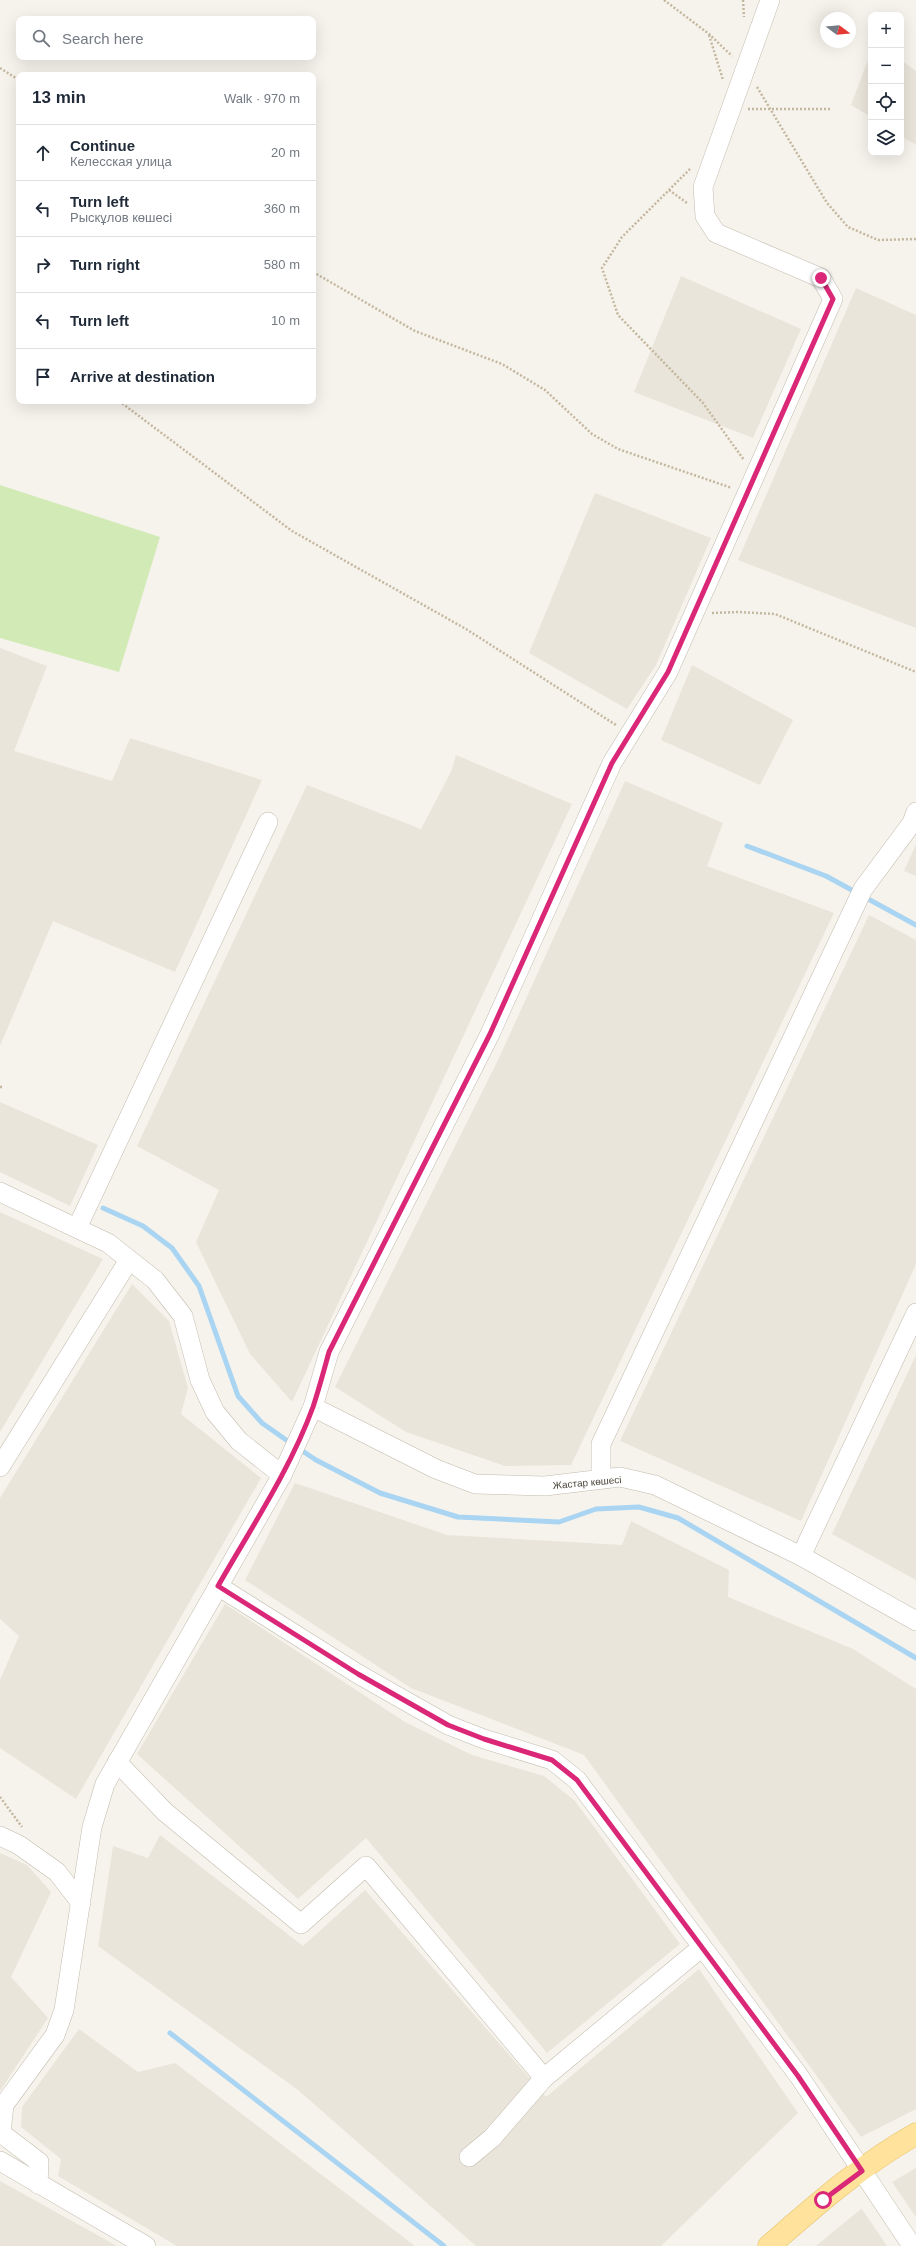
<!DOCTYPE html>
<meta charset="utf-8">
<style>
:root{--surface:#fff;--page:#f6f6f7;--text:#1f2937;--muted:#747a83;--line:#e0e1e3}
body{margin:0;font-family:Helvetica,sans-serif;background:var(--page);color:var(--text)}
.controls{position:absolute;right:12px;top:12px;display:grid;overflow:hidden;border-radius:8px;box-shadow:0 4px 16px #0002}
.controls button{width:36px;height:36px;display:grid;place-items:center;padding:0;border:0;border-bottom:1px solid var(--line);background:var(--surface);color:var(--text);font:20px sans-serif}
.compass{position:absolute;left:820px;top:12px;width:36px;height:36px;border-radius:50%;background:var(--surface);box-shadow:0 4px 16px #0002;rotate:106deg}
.stop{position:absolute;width:12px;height:12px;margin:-9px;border:3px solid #db2777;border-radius:50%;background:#fff}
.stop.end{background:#db2777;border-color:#fff;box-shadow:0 1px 4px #0008}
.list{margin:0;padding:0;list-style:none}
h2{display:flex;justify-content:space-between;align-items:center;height:52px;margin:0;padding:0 16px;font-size:17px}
h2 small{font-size:13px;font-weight:400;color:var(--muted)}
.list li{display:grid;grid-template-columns:26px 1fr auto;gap:12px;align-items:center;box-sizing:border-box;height:56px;padding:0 16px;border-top:1px solid var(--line)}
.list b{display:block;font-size:15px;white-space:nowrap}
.list p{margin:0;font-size:13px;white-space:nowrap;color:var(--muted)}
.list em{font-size:13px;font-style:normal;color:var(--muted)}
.icon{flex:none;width:22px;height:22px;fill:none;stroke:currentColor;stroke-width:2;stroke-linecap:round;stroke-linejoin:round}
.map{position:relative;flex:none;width:916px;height:2246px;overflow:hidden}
.search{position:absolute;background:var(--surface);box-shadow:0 4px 16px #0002;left:16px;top:16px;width:300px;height:44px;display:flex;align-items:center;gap:10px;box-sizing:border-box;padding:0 14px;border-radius:8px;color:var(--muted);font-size:15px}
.panel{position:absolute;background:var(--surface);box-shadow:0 4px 16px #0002;left:16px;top:72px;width:300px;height:332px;border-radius:8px}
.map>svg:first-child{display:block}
</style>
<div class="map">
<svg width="916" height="2246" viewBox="0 0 916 2246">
<rect width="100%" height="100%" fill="#f6f3ec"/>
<g fill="#eae5da">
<polygon points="871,52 871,117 851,105"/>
<polygon points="901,60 916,71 916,145 901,136"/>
<polygon points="681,276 801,329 753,438 634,392"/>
<polygon points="856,288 916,315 916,628 738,560"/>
<polygon points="595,493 711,538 656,665 627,709 529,653"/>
<polygon points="0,648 47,666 14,751 112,781 130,738 262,780 175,972 53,921 0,1046"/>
<polygon points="692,665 793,720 760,785 661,740"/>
<polygon points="456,755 572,804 292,1402 250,1354 196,1242 219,1190 137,1146 307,785 421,829 451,772"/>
<polygon points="625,781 723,823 707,866 834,913 571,1465 505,1466 406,1432 335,1387 499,1058"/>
<polygon points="916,844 916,876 904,871"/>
<polygon points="869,915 916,940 916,1264 801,1521 620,1441"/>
<polygon points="0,1102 98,1145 70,1206 0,1172"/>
<polygon points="0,1212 103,1259 0,1432"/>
<polygon points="132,1284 169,1321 188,1388 181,1414 261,1478 76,1799 0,1748 0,1680 19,1636 0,1619 0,1498"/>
<polygon points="916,1355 916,1580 832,1534"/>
<polygon points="295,1483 447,1535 622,1545 631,1521 729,1570 728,1597 853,1649 916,1689 916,2109 861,2137 584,1755 411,1688 245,1580"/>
<polygon points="225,1604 405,1722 472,1755 544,1776 575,1801 680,1944 547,2053 366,1838 298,1899 137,1754"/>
<polygon points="160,1835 303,1946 365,1890 546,2097 699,1969 798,2113 661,2246 476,2246 298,2090 98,1946 113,1846 148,1858"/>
<polygon points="0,1853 27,1865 51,1892 11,1977 48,2018 0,2091"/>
<polygon points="79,2029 138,2072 175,2063 415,2246 177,2246 58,2176 61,2159 21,2127 22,2107"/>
<polygon points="916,2168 916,2217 892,2182"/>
<polygon points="0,2181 117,2246 0,2246"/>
<polygon points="862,2209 887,2246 816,2246 861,2209"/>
</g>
<polygon fill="#d2eab5" points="0,485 160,537 119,672 0,638"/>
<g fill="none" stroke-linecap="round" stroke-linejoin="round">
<g stroke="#a9d4f2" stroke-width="5">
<polyline points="747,846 826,876 916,925"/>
<polyline points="103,1208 143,1226 172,1248 199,1286 238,1396 262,1423 292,1444"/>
<polyline points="298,1448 316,1460 380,1493 458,1517 559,1522 596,1509 639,1507 678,1518 916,1658"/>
<polyline points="170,2033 444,2246"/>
</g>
<defs>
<g id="minor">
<polyline points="0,1192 108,1243 155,1280 183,1316 200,1380 215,1412 239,1441 282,1475"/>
<polyline points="77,1228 268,822"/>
<polyline points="313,1407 436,1469 475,1484 545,1486 620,1477 655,1485 801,1556 916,1621"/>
<polyline points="0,1467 129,1260"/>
<polyline points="601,1479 601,1444 863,889 912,823 916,812"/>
<polyline points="801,1556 916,1313"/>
<polyline points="218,1586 358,1674 448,1725 484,1739 552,1760 577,1780 799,2076 912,2246"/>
<polyline points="117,1762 165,1812 301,1924 366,1866 544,2078"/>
<polyline points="0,1836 19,1845 57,1872 81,1903"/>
<polyline points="469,2157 492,2138 544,2078 702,1947"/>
<polyline points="0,2161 146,2246"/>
<polyline points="38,2184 39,2162 1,2133 4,2105 55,2035 64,2010 92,1827 105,1784 282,1475 313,1407 329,1352 490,1034 612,763 668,672 833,299 821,278 716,233 705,216 703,187 770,0"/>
</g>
<path id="primary" d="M769 2246C815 2206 862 2164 916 2134"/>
</defs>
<use href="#minor" stroke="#c2bbae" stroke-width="20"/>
<use href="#primary" stroke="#e6c16a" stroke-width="23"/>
<g stroke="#c4b79f" stroke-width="2.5" stroke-dasharray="2 2" stroke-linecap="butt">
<polyline points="664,0 709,34 732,56"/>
<polyline points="743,0 744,17"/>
<polyline points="709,35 723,80"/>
<polyline points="0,68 19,80"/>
<polyline points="757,87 827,203 848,227 878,240 916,239"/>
<polyline points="748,109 830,109"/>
<polyline points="690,169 622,237 602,268 618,315 703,403 744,460"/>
<polyline points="669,190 687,203"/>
<polyline points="313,272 415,331 502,364 545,390 592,434 618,449 732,488"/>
<polyline points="119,401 292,531 466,629 616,725"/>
<polyline points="712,613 738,612 775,614 916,672"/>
<polyline points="0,1087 2,1087"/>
<polyline points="0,1797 22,1827"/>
</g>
<use href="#minor" stroke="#fff" stroke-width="19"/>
<use href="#primary" stroke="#ffe39c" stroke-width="22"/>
</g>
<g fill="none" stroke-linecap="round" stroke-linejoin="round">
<path stroke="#db2777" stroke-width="5" d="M821 278 833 299 668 672 612 763 490 1034 329 1352C324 1370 319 1389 313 1407 290 1470 251 1528 218 1586L358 1674 448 1725 484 1739 552 1760 577 1780 798 2076 862 2171 823 2200"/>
</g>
<g text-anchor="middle" stroke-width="3.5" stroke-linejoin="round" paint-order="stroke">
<g font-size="10" fill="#4b4439" stroke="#fff">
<text transform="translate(587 1482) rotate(-5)" y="4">Жастар көшесі</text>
</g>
</g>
</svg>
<div class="controls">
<button>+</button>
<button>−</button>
<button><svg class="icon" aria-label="locate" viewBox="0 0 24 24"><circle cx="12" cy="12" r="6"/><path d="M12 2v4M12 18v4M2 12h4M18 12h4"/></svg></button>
<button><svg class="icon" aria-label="layers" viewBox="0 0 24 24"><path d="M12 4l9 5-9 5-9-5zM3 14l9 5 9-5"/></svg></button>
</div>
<svg class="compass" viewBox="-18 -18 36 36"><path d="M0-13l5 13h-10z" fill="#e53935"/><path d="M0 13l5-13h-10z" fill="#747a83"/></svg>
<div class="stop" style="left:823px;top:2200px"></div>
<div class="stop end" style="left:821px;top:278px"></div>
<div class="search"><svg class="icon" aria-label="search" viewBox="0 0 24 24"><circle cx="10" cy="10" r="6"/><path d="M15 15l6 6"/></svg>Search here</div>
<section class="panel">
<h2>13 min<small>Walk · 970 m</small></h2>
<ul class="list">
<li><svg class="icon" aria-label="ahead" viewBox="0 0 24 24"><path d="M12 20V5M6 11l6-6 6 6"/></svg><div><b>Continue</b><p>Келесская улица</p></div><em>20 m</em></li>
<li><svg class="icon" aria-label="left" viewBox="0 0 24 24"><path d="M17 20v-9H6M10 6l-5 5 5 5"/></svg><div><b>Turn left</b><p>Рыскұлов көшесі</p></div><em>360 m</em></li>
<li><svg class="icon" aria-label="right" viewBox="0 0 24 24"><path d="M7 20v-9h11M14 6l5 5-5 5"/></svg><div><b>Turn right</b></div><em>580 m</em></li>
<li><svg class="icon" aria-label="left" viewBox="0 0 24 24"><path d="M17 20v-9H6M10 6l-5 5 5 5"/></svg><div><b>Turn left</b></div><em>10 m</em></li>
<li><svg class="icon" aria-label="arrive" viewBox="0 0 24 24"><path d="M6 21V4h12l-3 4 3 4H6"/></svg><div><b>Arrive at destination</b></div></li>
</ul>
</section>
</div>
